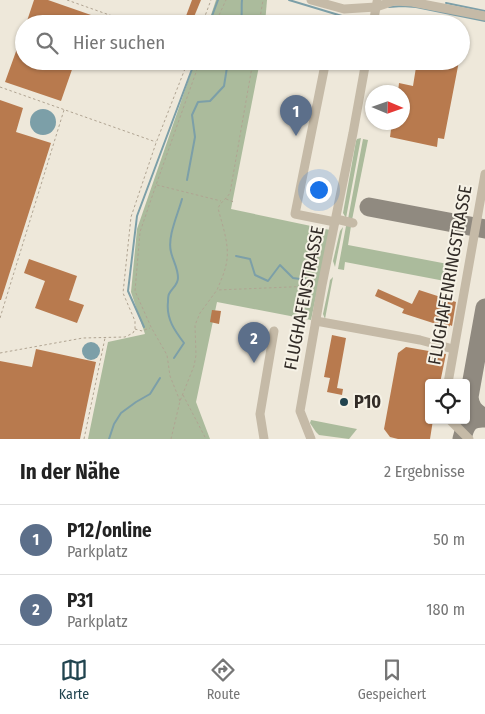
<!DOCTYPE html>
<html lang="de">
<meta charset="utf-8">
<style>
:root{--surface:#fff;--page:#f6f6f6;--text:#222;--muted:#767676;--line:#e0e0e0;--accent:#21444f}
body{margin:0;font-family:"Fira Sans Condensed",sans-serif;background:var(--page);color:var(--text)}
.controls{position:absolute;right:15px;bottom:15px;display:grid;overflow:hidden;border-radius:5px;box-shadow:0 1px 4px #0004}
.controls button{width:45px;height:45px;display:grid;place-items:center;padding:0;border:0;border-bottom:1px solid var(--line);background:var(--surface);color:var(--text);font:25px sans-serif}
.compass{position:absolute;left:365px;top:85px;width:45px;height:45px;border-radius:50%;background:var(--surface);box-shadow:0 1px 4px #0004;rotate:92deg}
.you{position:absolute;left:318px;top:189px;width:18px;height:18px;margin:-12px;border:4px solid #fff;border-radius:50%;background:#1a73e8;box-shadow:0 0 0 8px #1a73e833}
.badge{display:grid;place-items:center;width:32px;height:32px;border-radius:50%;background:var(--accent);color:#fff;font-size:16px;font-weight:700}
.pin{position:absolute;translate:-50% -41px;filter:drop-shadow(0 1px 2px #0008)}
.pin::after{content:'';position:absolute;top:26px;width:18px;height:15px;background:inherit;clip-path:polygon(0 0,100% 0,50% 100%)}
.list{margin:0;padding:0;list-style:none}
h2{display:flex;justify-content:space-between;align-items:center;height:65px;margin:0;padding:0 20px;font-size:21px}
h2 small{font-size:16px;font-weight:400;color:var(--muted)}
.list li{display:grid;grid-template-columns:32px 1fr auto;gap:15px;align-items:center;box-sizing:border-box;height:70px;padding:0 20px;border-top:1px solid var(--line)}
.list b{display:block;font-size:19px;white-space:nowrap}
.list p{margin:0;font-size:16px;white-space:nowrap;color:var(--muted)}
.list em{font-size:16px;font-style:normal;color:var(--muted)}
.icon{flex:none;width:28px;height:28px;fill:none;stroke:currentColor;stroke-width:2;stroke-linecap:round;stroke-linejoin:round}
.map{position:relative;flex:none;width:485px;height:439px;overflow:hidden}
.search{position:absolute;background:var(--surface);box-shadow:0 1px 4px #0004;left:15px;right:15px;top:15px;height:55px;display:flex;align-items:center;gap:12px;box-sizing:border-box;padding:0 18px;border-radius:28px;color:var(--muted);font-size:19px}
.sheet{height:205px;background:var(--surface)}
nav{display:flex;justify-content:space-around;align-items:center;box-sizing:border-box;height:70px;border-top:1px solid var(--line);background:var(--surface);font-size:14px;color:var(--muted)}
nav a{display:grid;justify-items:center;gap:2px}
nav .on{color:var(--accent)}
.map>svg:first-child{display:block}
</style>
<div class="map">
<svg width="485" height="439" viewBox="0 0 485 439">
<rect width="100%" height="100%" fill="#eee8da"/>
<g fill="#abbb9c">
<polygon points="216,0 267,0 265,24 208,24"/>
<polygon points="313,21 318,24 269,24 270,22"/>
<polygon points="195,61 260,61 231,209 330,230 311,320 217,302 196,402 210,439 88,439 108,342 145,334 131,292 137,229"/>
<polygon points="361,138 346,218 343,213 356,141 357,139"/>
<polygon points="363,139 368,140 352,220 348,219"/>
<polygon points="346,226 351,226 348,245 453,265 450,282 345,262 344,270 338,269"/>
<polygon points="343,227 335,267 333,261 340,231"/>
<polygon points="333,277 325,319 323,314 329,286 330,280"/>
<polygon points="311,420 357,429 349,439 319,435 316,432 310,423"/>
</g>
<g fill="#7c9fa8">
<circle cx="43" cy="122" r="13"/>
<circle cx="91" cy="351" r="9"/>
</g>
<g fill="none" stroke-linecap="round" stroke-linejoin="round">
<g stroke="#7c9fa8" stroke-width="2">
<polyline points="289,0 342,16 348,24"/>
<polyline points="446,3 485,11"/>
<polyline points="389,7 402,6 416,7 485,21"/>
<polyline points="343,16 354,17"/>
<polyline points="209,24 218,0"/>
<path d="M240 24C243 17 241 8 242 0"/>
<polyline points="187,180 195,137 192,115 198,102 210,101 224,86 228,61"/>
<polyline points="236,256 250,259 255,275 268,281 280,265 293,278 307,280"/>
<polyline points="144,327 128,291 137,216 195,61"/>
<path d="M174 358 184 343C175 331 166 319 168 302 168 300 168 296 169 294 172 288 178 285 178 278 178 268 173 261 171 252 167 237 178 214 182 199"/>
<polyline points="109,439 114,424 121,413 136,402 150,394 160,378"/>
</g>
<g stroke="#908a80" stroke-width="19">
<polyline points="369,207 485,229"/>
<path d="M483 417C474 412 470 407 469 397L485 308"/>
<path d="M462 439C465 425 469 417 485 418"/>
</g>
</g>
<g fill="#b87a4e">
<polygon points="34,0 48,0 91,15 88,24 26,24"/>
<polygon points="192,0 201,0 191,24 183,24"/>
<polygon points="23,32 24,61 75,61 61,101 5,82"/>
<polygon points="417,61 459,61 444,139 438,138 437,147 390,137 392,122 402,122 402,92 398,92 399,83 413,86"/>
<polygon points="0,100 23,108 16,132 51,143 1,300 0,300"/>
<polygon points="29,259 77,276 69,300 84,305 77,323 35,308 45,281 24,273"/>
<polygon points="378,289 412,304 419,290 456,302 452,326 450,325 448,329 433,323 402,313 404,309 375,296"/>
<polygon points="212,310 221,311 219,324 210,322"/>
<polygon points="332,335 346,338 337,388 343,389 342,395 327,392 330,378 324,377"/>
<polygon points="406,347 446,354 440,383 429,383 429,420 433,420 430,439 398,439 390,437 384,429 398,353"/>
<polygon points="36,349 96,362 80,439 0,439 0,361 32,367"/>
</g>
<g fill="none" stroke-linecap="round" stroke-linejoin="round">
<g stroke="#b0a492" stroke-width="1" stroke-dasharray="2.5 2.5" stroke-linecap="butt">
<polyline points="67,0 135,24"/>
<polyline points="202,24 211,0"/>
<polyline points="215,24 226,0"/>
<polyline points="259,24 263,0"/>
<path d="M253 61 230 193C226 199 221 202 218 208 222 224 229 243 227 259 226 270 221 280 217 290L314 286"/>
<polyline points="0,87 156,142"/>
<polyline points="157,185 221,201"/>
<polyline points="226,199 234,202"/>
<polyline points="0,318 64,110"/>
<polyline points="135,329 142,331 150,328"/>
<polyline points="0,353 83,338 125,337 133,333 135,329 135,321 123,293 131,217 156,143 188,61"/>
<polyline points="183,395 206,439"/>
<polyline points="180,401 170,376 167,355 151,327 135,291 140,232 156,185 200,61"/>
<polyline points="84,439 105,338"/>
<polyline points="171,439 180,401 194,366 196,355 195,325 200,313 217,290"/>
</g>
<g stroke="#c5baa7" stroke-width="9">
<polyline points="311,0 344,9 376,7 394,1 412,2 485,16"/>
<polyline points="373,24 377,2"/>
<polyline points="325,65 295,214 335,222"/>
<polyline points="336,219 353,223"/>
<polyline points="316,321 420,340 453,349"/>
<polyline points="448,383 485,174"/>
<polyline points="450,420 469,439"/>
<polyline points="264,439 260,414 274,331"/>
<polyline points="311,439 300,411 322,285 353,133 366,61"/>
</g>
</g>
<circle fill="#21444f" stroke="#f6f2e6" stroke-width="2" cx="344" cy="402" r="5"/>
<g text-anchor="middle" stroke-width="4" stroke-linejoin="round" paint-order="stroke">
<g font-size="18" fill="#322c27" stroke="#f6f2e6">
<text transform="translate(450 275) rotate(-80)" y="6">FLUGHAFENRINGSTRASSE</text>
<text transform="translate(304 298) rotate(-79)" y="6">FLUGHAFENSTRASSE</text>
</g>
<g font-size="18" font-weight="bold" fill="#322c27" stroke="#f6f2e6" text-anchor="start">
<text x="354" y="408">P10</text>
</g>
</g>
</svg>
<div class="controls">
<button><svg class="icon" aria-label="locate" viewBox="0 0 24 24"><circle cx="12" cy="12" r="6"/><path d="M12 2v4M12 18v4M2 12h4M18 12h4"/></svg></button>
</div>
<svg class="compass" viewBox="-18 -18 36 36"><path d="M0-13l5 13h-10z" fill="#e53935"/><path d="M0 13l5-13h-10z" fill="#767676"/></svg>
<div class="you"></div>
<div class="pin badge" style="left:296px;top:136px;background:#5c6f8a">1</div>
<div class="pin badge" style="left:254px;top:363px;background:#5c6f8a">2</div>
<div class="search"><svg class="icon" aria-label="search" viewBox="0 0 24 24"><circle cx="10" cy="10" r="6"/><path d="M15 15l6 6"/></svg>Hier suchen</div>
</div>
<section class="sheet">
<h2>In der Nähe<small>2 Ergebnisse</small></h2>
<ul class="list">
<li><span class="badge" style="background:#5c6f8a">1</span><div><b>P12/online</b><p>Parkplatz</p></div><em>50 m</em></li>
<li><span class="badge" style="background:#5c6f8a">2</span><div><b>P31</b><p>Parkplatz</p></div><em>180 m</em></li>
</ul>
</section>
<nav>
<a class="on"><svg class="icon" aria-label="map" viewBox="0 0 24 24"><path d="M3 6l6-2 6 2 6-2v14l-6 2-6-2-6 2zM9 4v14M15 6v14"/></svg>Karte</a>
<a><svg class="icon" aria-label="directions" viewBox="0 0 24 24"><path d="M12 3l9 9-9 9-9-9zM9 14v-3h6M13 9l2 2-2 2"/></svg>Route</a>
<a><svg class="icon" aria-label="saved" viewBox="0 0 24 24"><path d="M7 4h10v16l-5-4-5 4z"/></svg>Gespeichert</a>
</nav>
